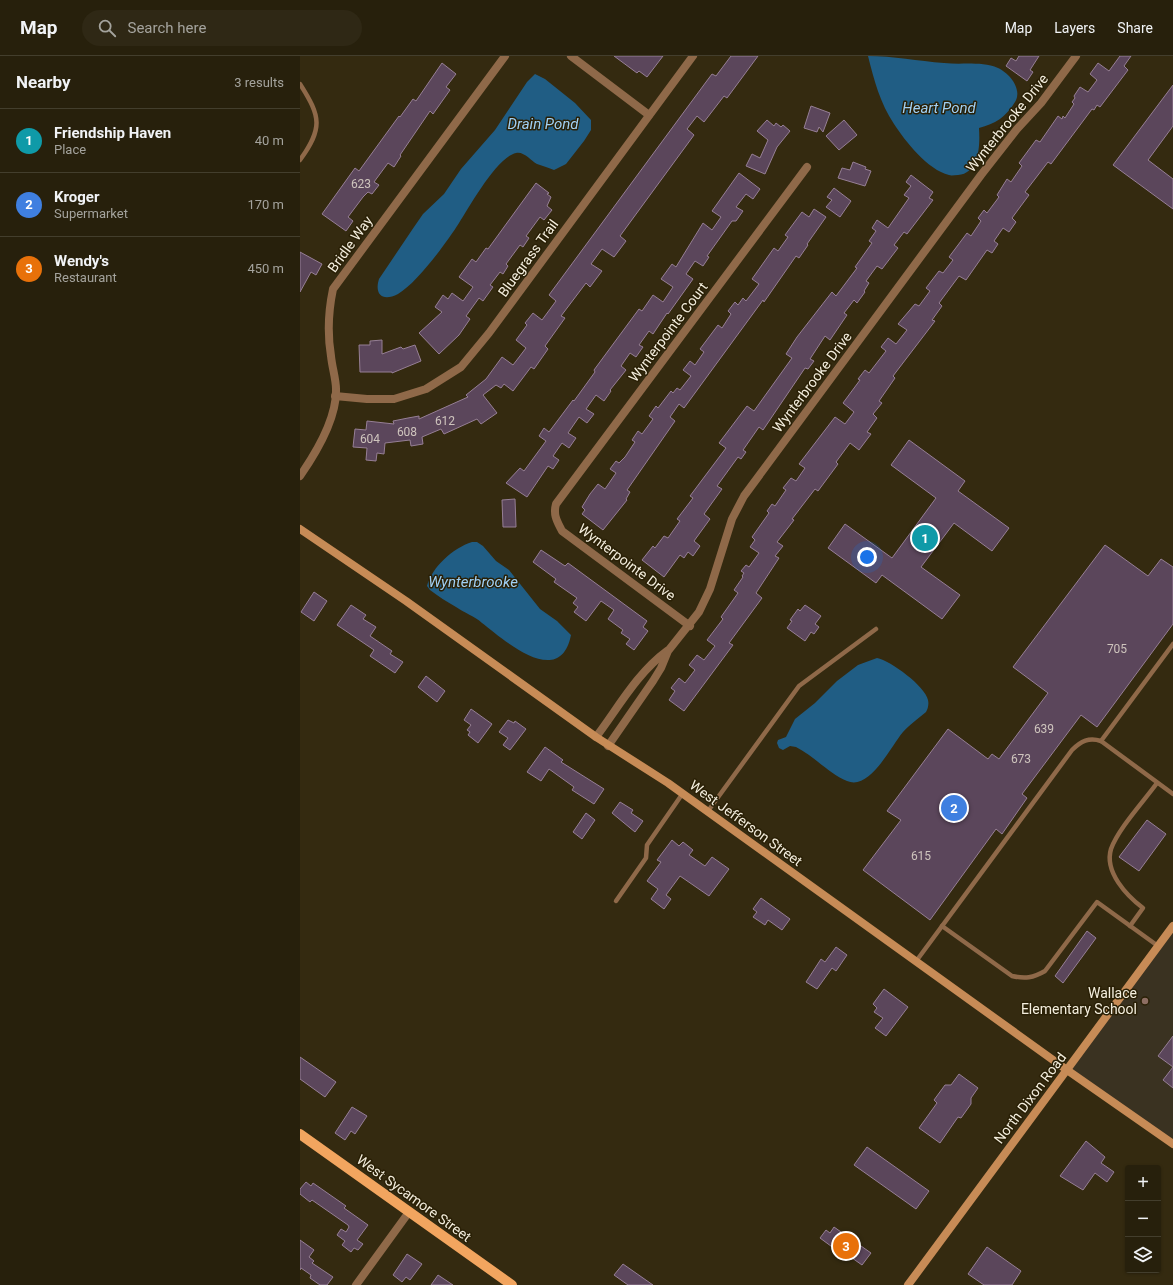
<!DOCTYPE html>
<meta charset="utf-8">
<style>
:root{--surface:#27200c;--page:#2f2815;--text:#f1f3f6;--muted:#a4a39d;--line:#433e2d;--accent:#f4a444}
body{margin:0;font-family:Roboto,sans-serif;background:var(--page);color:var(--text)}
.controls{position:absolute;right:12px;bottom:12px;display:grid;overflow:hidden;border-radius:4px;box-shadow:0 1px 3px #0004}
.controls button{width:36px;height:36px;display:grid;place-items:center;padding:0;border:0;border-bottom:1px solid var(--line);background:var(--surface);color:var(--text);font:20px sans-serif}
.you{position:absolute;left:567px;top:501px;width:14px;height:14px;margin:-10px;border:3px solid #fff;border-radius:50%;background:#1a73e8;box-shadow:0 0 0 6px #1a73e833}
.badge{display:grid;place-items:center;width:26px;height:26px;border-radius:50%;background:var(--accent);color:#fff;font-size:13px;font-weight:700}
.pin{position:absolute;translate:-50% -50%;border:2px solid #fff;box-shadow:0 1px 4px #0006}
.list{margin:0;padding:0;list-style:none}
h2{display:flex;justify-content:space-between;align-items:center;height:52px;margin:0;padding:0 16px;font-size:17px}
h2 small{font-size:13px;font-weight:400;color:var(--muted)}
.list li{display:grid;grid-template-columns:26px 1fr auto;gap:12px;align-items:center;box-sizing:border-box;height:64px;padding:0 16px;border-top:1px solid var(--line)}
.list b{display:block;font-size:15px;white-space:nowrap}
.list p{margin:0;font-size:13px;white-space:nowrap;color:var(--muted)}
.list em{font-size:13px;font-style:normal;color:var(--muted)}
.icon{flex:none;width:22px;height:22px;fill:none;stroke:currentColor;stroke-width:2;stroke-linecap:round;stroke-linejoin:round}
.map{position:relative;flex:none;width:873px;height:1229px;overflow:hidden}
header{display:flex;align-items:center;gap:24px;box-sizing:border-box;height:56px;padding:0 20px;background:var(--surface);border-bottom:1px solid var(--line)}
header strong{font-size:19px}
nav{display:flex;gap:22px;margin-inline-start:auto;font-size:14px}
.search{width:280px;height:36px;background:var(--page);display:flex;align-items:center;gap:10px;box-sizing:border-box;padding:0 14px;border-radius:22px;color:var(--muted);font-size:15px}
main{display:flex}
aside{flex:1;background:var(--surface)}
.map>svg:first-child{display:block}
</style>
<header>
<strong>Map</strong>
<div class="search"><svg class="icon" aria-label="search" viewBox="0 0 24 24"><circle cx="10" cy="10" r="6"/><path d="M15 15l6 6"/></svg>Search here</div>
<nav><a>Map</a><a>Layers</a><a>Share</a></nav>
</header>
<main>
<aside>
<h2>Nearby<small>3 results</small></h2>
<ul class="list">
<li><span class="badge" style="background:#0f9aa8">1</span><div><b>Friendship Haven</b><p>Place</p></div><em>40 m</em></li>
<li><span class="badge" style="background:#3f7fe0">2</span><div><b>Kroger</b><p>Supermarket</p></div><em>170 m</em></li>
<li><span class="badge" style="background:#e8710a">3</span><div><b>Wendy's</b><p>Restaurant</p></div><em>450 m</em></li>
</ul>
</aside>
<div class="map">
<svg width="873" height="1229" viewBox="0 0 873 1229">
<rect width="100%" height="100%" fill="#342a10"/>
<polygon fill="#3a3221" points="873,870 873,1088 767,1014"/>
<g fill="#205d84">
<path d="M568 0C593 0 618 5 644 7 662 9 681 5 698 12 709 17 723 33 715 46 706 61 695 68 679 72 680 88 680 117 658 119 655 119 651 120 649 119 628 114 605 85 594 68 580 47 574 24 568 0Z"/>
<path d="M235 18 245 23 275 47 291 64V74L284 85 266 108 254 114C249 112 243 110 237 108 231 105 224 95 216 97 197 101 170 150 159 167 147 186 117 227 98 238 83 246 74 239 79 223L114 171 123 158 144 138 161 113 195 74 227 26Z"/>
<path d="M172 486H177L183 490 196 505 209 514 240 553 257 565 271 579C260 634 204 584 182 567 175 560 164 557 156 551 147 546 138 540 130 534L127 530C132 511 153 492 172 486Z"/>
<path d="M577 602C591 605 625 630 628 644 629 648 628 653 626 656 618 663 609 669 603 676 591 690 570 735 547 725 528 717 514 700 496 691L490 690 483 694 479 692 477 687 478 684 486 681 495 663 515 647 537 625 558 609Z"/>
</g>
<g fill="#5b465b" stroke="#967f95">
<polygon points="314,0 363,0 347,21 339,15 337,17"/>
<polygon points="431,0 458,0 427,42 424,40 404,66 397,60 387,73 394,79 320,180 326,185 314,201 302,193 291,208 302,215 290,231 286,227 261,260 265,262 245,290 248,293 234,313 231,311 213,335 204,328 201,332 196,329 183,339 197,357 181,368 177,363 144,378 141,373 122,381 123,388 111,390 110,384 85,387 84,398 77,397 76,405 66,404 67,392 53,391 55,373 66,374 67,365 94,368 93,365 108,362 119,360 119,363 168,341 166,339 186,323 202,301 213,309 226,292 216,284 227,269 225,267 233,257 242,264 256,245 249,239 406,26 412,18 416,20"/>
<polygon points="719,0 739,0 730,14 733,16 727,25 706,10 711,2 716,5"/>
<polygon points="820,0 831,0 824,10 828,14 800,51 797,49 794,54 792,53 751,108 748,106 725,136 729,139 712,162 716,166 709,176 703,172 694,185 698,188 692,197 687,194 666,224 659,220 639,247 642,250 632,264 635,265 593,320 595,322 579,345 582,347 573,358 577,362 567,376 571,378 559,394 550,387 536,406 538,408 518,435 515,433 492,463 494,464 477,486 483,490 475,500 479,502 456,537 462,542 429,587 433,589 384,655 369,644 375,635 371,632 379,622 385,627 395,614 389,609 397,599 404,604 415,590 407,584 423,563 421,561 438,537 434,534 443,521 442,520 444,517 441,515 446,509 449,511 459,497 450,491 455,484 452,481 469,457 467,455 472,448 475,450 486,434 483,432 491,422 496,425 505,412 499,408 535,361 545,368 554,356 543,347 560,324 558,323 565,314 569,317 586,295 581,291 588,282 596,288 607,274 598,268 615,248 619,250 630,235 626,232 639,215 643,217 653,204 649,201 667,177 671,180 681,165 678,162 684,154 687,157 699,141 697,139 707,123 711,126 722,110 719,107 736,84 740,86 758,60 762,63 763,60 765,62 774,48 772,46 775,42 774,40 780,31 788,36 797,24 790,18 798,7 809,15"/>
<polygon points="142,7 156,18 146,31 150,34 133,58 130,55 100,99 101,100 94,111 88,107 74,126 79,129 72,138 68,136 63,141 48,161 53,165 46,175 22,158 55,112 59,115 99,60 100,61 113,43 116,45"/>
<polygon points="873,29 873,70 848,104 873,123 873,153 813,109"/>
<polygon points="511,50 530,57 523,76 519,71 517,76 504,72"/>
<polygon points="467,64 474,70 476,67 481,71 483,69 490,75 477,91 465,118 446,110 452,98 460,102 468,84 457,75"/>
<polygon points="544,64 557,79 539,94 526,80"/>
<polygon points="553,106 566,111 565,113 571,115 565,130 538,122 542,112 550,114"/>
<polygon points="439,117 460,133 453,143 446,138 436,151 443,155 436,165 432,165 407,200 409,201 403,210 395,205 386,218 393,223 368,258 367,257 353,278 349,275 339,289 343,291 336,301 330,297 321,310 326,314 310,334 311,335 304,345 296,339 286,353 294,358 287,367 279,361 268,377 276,382 269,392 262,387 253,400 259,404 253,413 248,410 227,441 206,427 220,412 224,415 246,385 239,380 244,372 249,376 273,344 274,345 295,316 294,314 339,253 342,255 353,239 363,246 373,231 361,223 372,208 376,211 403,167 412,174 421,161 412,155"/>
<polygon points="611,119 633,136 629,142 633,144 607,178 604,176 594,189 598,192 582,213 577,210 566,225 569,227 564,235 565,236 557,247 554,244 544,257 547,259 530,284 525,280 510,303 514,305 508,313 505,312 463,374 459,371 443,394 446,396 441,403 438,401 417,430 422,433 404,458 410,463 394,485 400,490 393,500 388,496 384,502 380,499 364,521 342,504 353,490 355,492 364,480 368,482 380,465 377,463 393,442 390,440 426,392 419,387 447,350 454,355 492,302 486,298 497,281 532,236 536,240 557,212 555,211 572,187 569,185 576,175 572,172 577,164 588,172 609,142 604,139 611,130 606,126"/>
<polygon points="236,127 249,137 247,138 251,141 247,150 252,154 244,164 240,161 226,180 229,182 223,191 220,189 206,208 208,210 203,218 200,216 190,229 193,231 183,245 179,242 166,260 170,263 159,279 139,298 119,277 142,256 135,251 143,239 148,243 152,237 163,245 173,231 159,221 172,203 176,206 186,192 188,193"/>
<polygon points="534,132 551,145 540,161 526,151 532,144 527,141"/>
<polygon points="514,153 526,161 507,188 508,189 499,202 496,200 464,246 463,244 384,352 379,348 370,361 375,365 327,434 330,436 326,443 327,444 303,474 282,458 285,454 282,451 290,438 298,428 305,433 316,417 310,413 316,405 319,407 325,401 335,386 332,384 338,375 342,378 353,363 349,360 356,350 358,352 371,335 373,337 377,332 380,334 391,320 383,314 390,305 395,309 404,296 400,293 418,269 422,272 431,258 428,255 435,246 438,249 443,242 446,245 459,228 452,223 474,192 478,195 488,181 485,179 502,156 509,161"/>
<polygon points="0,196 22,208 16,219 11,216 0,236"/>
<polygon points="82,284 82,298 101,291 103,293 115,289 121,305 92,317 92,316 60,316 59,289 70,289 70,285"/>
<polygon points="609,384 665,425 658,435 709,472 692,495 654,467 621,511 660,539 642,563 582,519 576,527 528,492 545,468 592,502 636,442 591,409"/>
<polygon points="215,443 216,471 203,471 202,444"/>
<polygon points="805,489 848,520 861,503 873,511 873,568 797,671 781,659 722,738 727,742 702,778 696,773 630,864 563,814 601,764 587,755 648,673 688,703 692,698 699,703 748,637 713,611"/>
<polygon points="241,494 265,510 268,507 347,565 343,571 348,575 334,594 326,588 330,583 321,577 323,574 308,563 314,554 301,545 286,565 274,556 278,551 273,547 277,542 254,526 256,523 233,506"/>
<polygon points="14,536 27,545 14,565 1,556"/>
<polygon points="51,549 66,559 63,563 76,571 70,580 92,595 90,598 103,606 95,617 70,600 74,594 37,569"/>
<polygon points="505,549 521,560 515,568 519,571 514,578 511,576 505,585 487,572 492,565 490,564 498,553 500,555"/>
<polygon points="126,620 145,635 137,646 118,631"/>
<polygon points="171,653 192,668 178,687 168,679 170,676 167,674 171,669 164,664"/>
<polygon points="208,664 214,667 215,665 226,673 210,694 203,689 208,682 199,676"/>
<polygon points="245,691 263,704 261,706 304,733 294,748 272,734 274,731 249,713 241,725 227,716"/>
<polygon points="320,746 333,754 331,757 343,765 335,776 312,757"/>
<polygon points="286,757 295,764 282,783 273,776"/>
<polygon points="847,764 866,778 839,815 819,801"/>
<polygon points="372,784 379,790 383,786 393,794 389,799 405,810 412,801 429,813 409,840 380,820 366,839 371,843 364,853 351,843 358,833 347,825 361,806 357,804"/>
<polygon points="461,842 490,863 482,874 468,864 465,869 453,861 457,856 453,853"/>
<polygon points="787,875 796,882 763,927 755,920"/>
<polygon points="536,891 547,899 536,915 532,912 517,933 506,926 521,903 525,906"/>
<polygon points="584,933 608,951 586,980 575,972 583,962 574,956 577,952 573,948"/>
<polygon points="873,980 873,1032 863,1024 873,1011 858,1000"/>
<polygon points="0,1001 36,1026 25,1041 0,1023"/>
<polygon points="659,1018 678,1032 671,1042 671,1048 661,1062 658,1061 640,1087 619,1072 637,1047 634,1044 645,1029 651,1029"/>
<polygon points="52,1051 67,1060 55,1078 51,1075 45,1084 35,1077"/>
<polygon points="786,1085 805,1101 801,1107 814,1116 807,1126 795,1117 783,1134 760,1120"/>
<polygon points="567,1091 629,1135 616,1153 554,1109"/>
<polygon points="6,1126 11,1130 13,1127 46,1150 44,1152 68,1169 57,1184 63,1188 58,1194 54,1192 51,1196 42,1189 45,1185 37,1179 41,1173 46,1176 49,1171 48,1169 12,1144 10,1146 0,1138 0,1133"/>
<polygon points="534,1171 571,1197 562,1209 545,1197 543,1199 520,1182 526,1174 530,1177"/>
<polygon points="0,1184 14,1194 9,1201 14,1205 12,1207 33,1221 27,1229 20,1229 10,1222 11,1219 1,1212 0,1214"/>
<polygon points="687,1191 721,1215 712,1229 684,1229 668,1218"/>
<polygon points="107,1198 122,1208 110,1224 106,1221 102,1226 93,1219"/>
<polygon points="323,1208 353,1229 328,1229 314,1219"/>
<polygon points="138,1219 153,1229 131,1229"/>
</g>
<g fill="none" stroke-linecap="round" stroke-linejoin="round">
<g stroke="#8f6949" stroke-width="4.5">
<path d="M0 28C21 61 23 72 0 104"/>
<polyline points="801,685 873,588"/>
<polyline points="408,755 499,630 576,573"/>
<polyline points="316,845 346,802 347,789 383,737"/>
<path d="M642 870 712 920C725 923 733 922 745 915L797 846 858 890"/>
<path d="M830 870 843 852C827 840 804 816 811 793 818 773 844 745 857 727"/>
<path d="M617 904 772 694C781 685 789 681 801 685L873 738"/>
</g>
<g stroke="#8f6949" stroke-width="8">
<polyline points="271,0 349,59"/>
<polyline points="35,340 67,343 94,343 126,333 161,311 189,277 393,0"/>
<path d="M0 420C16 397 37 363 36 333 36 323 32 311 31 300 27 276 28 257 33 233L205 0"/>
<path d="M390 570 262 475C257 465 253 459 256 448L507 111"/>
<path d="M296 681C318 652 337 617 367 595"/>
<polyline points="308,690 353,625 361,612 368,595 399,556 410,533 432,463 444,440 681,119 717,73 741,47 776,0"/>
<polyline points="56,1229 109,1156"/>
</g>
<g stroke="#c78b56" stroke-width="8">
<polyline points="0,473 106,545 296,681 368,727 767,1014 873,1088"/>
<polyline points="608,1229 873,870"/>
</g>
<polyline stroke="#f2a55f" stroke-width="10" points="0,1078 212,1229"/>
</g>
<circle fill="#8d6e63" stroke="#2a2006" stroke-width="1.5" cx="845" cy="945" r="4"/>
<g text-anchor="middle" stroke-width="3" stroke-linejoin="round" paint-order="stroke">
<g font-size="12" fill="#cec4bd">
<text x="61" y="132">623</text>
<text x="145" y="369">612</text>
<text x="107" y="380">608</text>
<text x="70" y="387">604</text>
<text x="817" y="597">705</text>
<text x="744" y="677">639</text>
<text x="721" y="707">673</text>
<text x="621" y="804">615</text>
</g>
<g font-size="14" fill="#f4eede" stroke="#2a2006">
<text transform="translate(707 67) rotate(-51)" y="5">Wynterbrooke Drive</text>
<text transform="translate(50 188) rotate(-54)" y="5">Bridle Way</text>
<text transform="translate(228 202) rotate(-54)" y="5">Bluegrass Trail</text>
<text transform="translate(368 276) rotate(-53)" y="5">Wynterpointe Court</text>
<text transform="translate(512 326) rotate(-53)" y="5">Wynterbrooke Drive</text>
<text transform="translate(327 506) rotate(37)" y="5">Wynterpointe Drive</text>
<text transform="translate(446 767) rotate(36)" y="5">West Jefferson Street</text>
<text transform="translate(730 1042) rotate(-53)" y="5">North Dixon Road</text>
<text transform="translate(114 1142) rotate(36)" y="5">West Sycamore Street</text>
</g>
<g font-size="14" fill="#f4eede" stroke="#2a2006" text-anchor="end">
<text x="837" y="942">Wallace<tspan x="837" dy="16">Elementary School</tspan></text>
</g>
<g font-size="15" font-style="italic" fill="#a0d0f4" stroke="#2a2006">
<text x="639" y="57">Heart Pond</text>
<text x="243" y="73">Drain Pond</text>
<text x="173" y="531">Wynterbrooke</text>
</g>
</g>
</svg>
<div class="controls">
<button>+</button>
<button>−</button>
<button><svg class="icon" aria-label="layers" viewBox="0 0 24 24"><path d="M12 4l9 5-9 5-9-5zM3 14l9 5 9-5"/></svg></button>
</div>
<div class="you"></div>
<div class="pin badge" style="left:625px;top:482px;background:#0f9aa8">1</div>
<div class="pin badge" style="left:654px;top:752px;background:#3f7fe0">2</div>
<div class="pin badge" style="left:546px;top:1190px;background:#e8710a">3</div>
</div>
</main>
